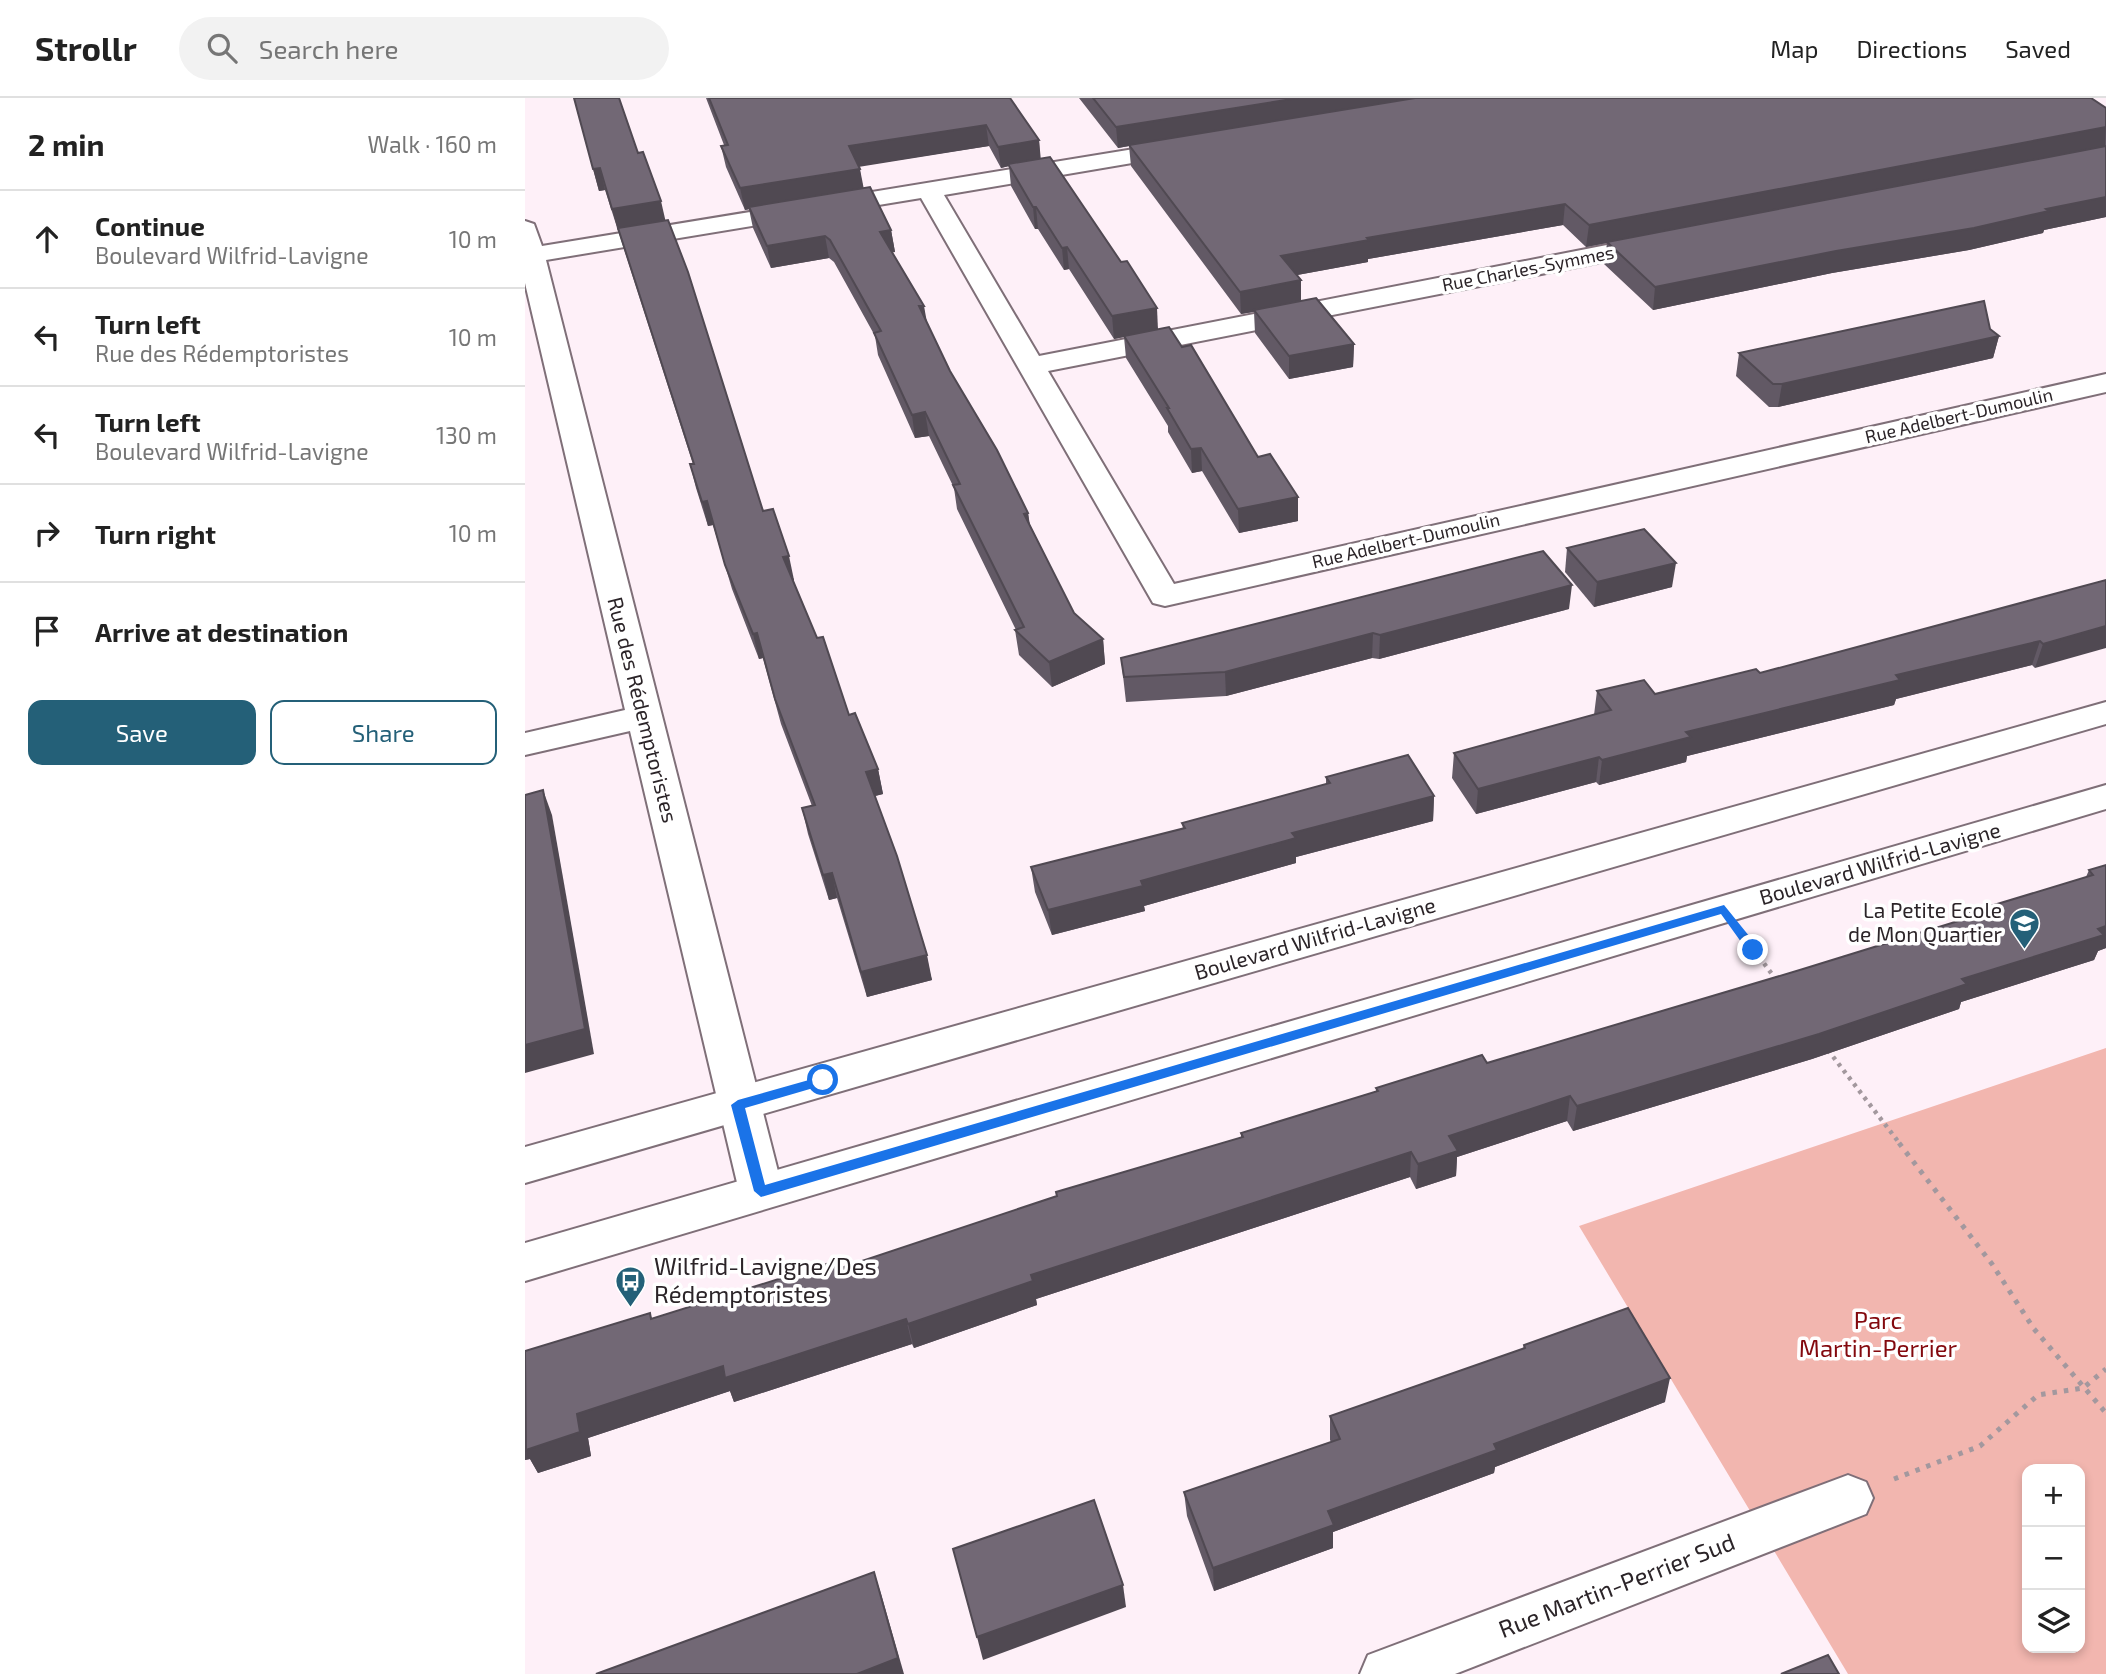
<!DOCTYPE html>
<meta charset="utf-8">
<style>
:root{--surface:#fff;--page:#f2f2f2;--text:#222;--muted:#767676;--line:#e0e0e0;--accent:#246078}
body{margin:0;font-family:"Exo 2",sans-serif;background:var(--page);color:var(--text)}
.controls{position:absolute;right:21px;bottom:21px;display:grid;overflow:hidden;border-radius:14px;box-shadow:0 4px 10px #0003}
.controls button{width:63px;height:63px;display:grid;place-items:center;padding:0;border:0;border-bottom:2px solid var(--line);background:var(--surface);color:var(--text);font:35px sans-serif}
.stop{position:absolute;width:21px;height:21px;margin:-16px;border:5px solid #1a73e8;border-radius:50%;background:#fff}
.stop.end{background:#1a73e8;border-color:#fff;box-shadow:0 2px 7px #0008}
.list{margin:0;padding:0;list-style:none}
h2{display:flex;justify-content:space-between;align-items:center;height:91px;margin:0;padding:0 28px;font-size:30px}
h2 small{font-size:23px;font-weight:400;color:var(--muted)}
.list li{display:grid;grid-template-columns:46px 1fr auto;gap:21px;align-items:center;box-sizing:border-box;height:98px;padding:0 28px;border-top:2px solid var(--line)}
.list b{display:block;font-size:26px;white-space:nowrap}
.list p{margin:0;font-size:23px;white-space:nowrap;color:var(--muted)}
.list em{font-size:23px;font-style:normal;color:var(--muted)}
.actions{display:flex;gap:14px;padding:21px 28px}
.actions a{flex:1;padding:16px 0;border:2px solid var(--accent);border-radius:14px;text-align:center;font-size:24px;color:var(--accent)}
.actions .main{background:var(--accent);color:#fff}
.icon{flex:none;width:38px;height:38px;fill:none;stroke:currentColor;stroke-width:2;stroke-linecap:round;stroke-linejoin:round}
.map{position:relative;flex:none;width:1581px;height:1576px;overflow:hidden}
header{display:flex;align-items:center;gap:42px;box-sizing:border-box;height:98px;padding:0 35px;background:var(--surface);border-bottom:2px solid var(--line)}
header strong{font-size:33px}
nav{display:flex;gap:38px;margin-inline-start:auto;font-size:24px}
.search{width:490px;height:63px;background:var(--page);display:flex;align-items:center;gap:18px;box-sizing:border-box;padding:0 24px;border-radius:38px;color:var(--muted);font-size:26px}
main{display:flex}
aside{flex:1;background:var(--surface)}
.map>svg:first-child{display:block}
</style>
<header>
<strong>Strollr</strong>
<div class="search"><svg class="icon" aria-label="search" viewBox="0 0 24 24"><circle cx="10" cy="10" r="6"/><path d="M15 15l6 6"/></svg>Search here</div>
<nav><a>Map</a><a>Directions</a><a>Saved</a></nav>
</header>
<main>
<aside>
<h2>2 min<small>Walk · 160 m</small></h2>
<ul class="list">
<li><svg class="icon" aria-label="ahead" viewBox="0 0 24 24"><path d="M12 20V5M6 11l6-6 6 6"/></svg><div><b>Continue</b><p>Boulevard Wilfrid-Lavigne</p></div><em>10 m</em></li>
<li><svg class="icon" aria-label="left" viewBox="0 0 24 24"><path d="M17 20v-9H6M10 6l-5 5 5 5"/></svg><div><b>Turn left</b><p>Rue des Rédemptoristes</p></div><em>10 m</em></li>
<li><svg class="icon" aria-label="left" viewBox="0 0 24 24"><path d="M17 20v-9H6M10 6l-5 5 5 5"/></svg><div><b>Turn left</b><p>Boulevard Wilfrid-Lavigne</p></div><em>130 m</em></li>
<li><svg class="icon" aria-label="right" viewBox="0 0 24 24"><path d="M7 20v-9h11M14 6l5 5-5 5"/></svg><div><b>Turn right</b></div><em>10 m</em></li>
<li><svg class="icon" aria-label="arrive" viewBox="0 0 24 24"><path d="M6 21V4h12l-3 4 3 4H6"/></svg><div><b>Arrive at destination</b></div></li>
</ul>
<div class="actions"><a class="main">Save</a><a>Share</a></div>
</aside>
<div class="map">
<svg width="1581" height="1576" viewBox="0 0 1581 1576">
<rect width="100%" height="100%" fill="#fef0f8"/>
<path fill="#f2b6af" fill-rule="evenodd" d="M1581 950V1576H1323L1054 1128ZM1502 1371H1555V1550H1502Z"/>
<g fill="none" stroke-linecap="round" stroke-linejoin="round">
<defs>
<g id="minor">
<polygon points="658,43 666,45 670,50 666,55 419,97 514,258 1133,137 1142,140 1146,145 1142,150 1133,153 523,273 649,486 1581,276 1581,294 640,508 628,505 624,498 396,100 21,162 258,1093 252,1106 236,1111 220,1106 214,1093 105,633 0,657 0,635 100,612 0,185 0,123 9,126 17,148"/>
<polygon points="1323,1377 1341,1384 1348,1400 1341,1416 930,1576 835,1576 843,1557"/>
</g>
<g id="secondary">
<polygon points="1581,604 1581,626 0,1085 0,1049"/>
<polygon points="1581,687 1581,711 0,1183 0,1145"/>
</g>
</defs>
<use href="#minor" stroke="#7f6f78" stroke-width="4"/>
<use href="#secondary" stroke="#7f6f78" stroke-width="4"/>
<g stroke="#a3989e" stroke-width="4.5" stroke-dasharray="3.5 5" stroke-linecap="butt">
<polyline points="1224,845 1252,883"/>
<polyline points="1303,952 1375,1046"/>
</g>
<g stroke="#a3989e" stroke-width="5" stroke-dasharray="4.5 7" stroke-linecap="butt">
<polyline points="1374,1045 1467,1166 1509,1231 1581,1315"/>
<polyline points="1369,1381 1455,1348 1513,1297 1558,1290 1581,1271"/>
</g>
<use href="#minor" fill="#fff" fill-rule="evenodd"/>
<use href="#secondary" fill="#fff" fill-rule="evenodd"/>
</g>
<g fill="#625965">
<polygon points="49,0 113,55 140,122 238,413 269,482 268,483 324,617 353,671 358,696 350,698 407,882 342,899 312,800 304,802 283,736 277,710 287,708 256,626 238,560 234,561 207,491 188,427 183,428 171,390 165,366 168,366 80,92 74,93"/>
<polygon points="181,0 485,0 514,42 515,61 633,231 657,249 733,359 773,399 773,423 714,435 677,373 667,375 643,334 643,328 601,260 599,239 589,241 544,171 539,172 513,131 510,131 486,88 484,68 476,70 464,48 334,68 338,90 366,132 370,154 367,154 425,273 503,415 505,427 549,515 578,541 580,566 527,589 494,557 490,532 491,532 432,411 429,390 404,338 390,340 353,257 350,238 309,164 304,160 246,170 228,130 224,111 220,112 201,69 196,48 199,47"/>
<polygon points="554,0 1566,0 1581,10 1581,119 1519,132 1518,135 1444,152 1307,175 1128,212 1079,166 1082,145 1061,149 1038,127 843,161 843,164 772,177 776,182 776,203 829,246 828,269 764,281 730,235 729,214 716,216 606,68 604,48 593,50"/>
<polygon points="1465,231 1474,238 1468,260 1253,309 1244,309 1211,278 1214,255"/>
<polygon points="1042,450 1147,489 1069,509 1040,474"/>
<polygon points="1581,482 1510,570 1507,567 1371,601 1369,607 1162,658 1161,664 1074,687 1071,684 951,716 927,680 929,655 1069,617 1072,593 1130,596 1235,575"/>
<polygon points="1044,511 854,561 847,560 701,598 601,604 596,560"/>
<polygon points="801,679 909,698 908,723 771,759 771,765 619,808 620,813 527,837 510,794 506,769 658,731 657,725 801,686"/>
<polygon points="1581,767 1581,850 1573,853 1569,862 1436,904 1434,911 1287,961 1048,1033 1042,1023 932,1059 931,1078 891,1091 885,1079 511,1201 512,1207 389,1250 387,1246 209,1304 205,1293 63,1340 66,1358 13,1375 5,1361 0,1362 0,1253 125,1215 127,1221 313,1171 532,1098 531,1094 716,1040 716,1035 851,994 851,990 962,965 1278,871 1436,822 1439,816 1561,779 1564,772"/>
<polygon points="999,1247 1140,1304 970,1369 969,1375 808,1434 808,1450 689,1493 662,1418 659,1394 806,1344 805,1342 805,1318 998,1251"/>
</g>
<g fill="#504952">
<polygon points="773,0 898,0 604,47 604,48 593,50 591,29"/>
<polygon points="461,27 464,48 327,70 324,48"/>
<polygon points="1581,29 1580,48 1061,149 1064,127"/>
<polygon points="514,42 516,63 483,66 484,68 476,70 473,49"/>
<polygon points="75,70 80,92 74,93 68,71"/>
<polygon points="335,71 339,92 220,112 215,90"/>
<polygon points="1581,99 1581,119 1519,132 1518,135 1444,152 1307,175 1128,212 1130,189"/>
<polygon points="136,103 141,125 93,133 87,111"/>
<polygon points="1040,106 1038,127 843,161 843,164 756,180 756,158 842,140"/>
<polygon points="508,109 511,109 513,131 510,131"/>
<polygon points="366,132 370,154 358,156 355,134"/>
<polygon points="300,138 304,160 246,170 242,148"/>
<polygon points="542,149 544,171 539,172 537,150"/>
<polygon points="776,182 776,205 716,216 715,194"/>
<polygon points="394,208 399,208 403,230"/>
<polygon points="632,210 633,232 589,241 587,218"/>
<polygon points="1474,238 1468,260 1253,309 1257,286"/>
<polygon points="829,246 828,269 764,281 764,258"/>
<polygon points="400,314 404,338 390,340 387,317"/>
<polygon points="676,350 677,373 667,375 666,351"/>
<polygon points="773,399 773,423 714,435 713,411"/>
<polygon points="182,403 188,427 183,428 177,404"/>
<polygon points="503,415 506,439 499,416"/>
<polygon points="264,458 269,482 264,484 258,459"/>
<polygon points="1151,465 1147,489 1069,509 1072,484"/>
<polygon points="1047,487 1044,511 854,561 855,537"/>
<polygon points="1581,528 1581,550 1510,570 1518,546"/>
<polygon points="232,535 238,560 234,561 228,536"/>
<polygon points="848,535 847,560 701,598 700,574"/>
<polygon points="578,541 580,566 527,589 524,564"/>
<polygon points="1515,543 1507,567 1371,601 1369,607 1162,658 1161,664 1074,687 1077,662 1161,634 1371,577"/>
<polygon points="1074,659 1071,684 951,716 953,691"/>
<polygon points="353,671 358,696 346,699 341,674"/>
<polygon points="18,692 27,717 69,956 0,975 0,947"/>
<polygon points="909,698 908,723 771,759 771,765 619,808 620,813 527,837 523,812 767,735"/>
<polygon points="307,775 312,800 304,802 298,777"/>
<polygon points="1581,828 1581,850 1573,853 1569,862 1436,904 1434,911 1287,961 1048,1033 1052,1008 1437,881"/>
<polygon points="402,857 407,882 342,899 336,874"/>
<polygon points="1045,998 1042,1023 932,1059 931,1078 891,1091 893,1066 924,1038"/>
<polygon points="886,1054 885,1079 511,1201 512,1207 389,1250 383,1226 506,1177"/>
<polygon points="381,1221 387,1246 209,1304 205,1293 63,1340 66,1358 13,1375 5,1361 0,1362 0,1338 52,1316 198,1268"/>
<polygon points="1145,1280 1140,1304 970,1369 969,1375 808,1434 808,1450 689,1493 688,1470 803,1413 969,1346"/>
<polygon points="349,1474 356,1496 379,1576 332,1576"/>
<polygon points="598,1487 601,1509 458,1562 452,1539"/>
</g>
<g fill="#726875" stroke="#504952" stroke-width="2">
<polygon points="49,0 94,0 113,55 118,54 136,103 87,111 75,70 68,71"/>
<polygon points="184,0 485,0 514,42 473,49 461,27 324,48 335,71 215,90 196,48 203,47"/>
<polygon points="568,0 773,0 591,29"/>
<polygon points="890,0 1566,0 1581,10 1581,29 1064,127 1040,106 842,140 844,142 756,158 776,182 715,194 604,47"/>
<polygon points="1581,48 1581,99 1521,111 1524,113 1449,130 1311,153 1130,189 1082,144"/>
<polygon points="525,59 596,164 602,163 632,210 587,218 542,149 537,150 511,109 508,109 483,66"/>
<polygon points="345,89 366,132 355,134 399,208 394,208 425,273 472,352 503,415 499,416 549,515 578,541 524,564 490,532 499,529 428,387 435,386 400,314 387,317 349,235 356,233 305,142 300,138 242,148 224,109"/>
<polygon points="143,122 163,174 238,413 248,411 264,458 258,459 292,540 298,539 324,617 330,615 353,671 341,674 372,758 402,857 336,874 307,775 298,777 277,710 290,707 250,601 232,535 228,536 200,467 182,403 177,404 165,366 169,366 93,130"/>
<polygon points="791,200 829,246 764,258 729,212"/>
<polygon points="1459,203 1465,231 1474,238 1257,286 1248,286 1214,255"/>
<polygon points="644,229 657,249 666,247 733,359 745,356 773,399 713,411 676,350 666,351 642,310 644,310 599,238"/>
<polygon points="1119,431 1151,465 1072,484 1042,450"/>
<polygon points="1018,453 1047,487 855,537 848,535 700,574 599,579 596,560"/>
<polygon points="1581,482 1581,528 1518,546 1515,543 1371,577 1375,582 1161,634 1166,639 1077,662 1074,659 953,691 929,655 1086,612 1072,593 1119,582 1130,596 1231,571 1235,575"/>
<polygon points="883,657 909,698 767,735 771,740 616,783 618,788 523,812 506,769 660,730 657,725 805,685 801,679"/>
<polygon points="18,692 60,931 0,947 0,697"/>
<polygon points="1581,767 1581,828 1573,831 1579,837 1437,881 1442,886 1294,936 1052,1008 1045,998 924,1038 933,1053 893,1066 886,1054 506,1177 508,1183 383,1226 381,1221 200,1280 198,1268 52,1316 55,1334 1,1352 0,1253 125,1215 126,1221 311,1163 313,1171 532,1098 531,1094 718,1039 716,1035 853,993 851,990 957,957 962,965 1278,871 1443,820 1439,816 1568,777 1564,772"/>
<polygon points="1103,1210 1145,1280 969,1346 972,1352 803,1413 809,1427 688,1470 659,1394 815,1341 805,1318 1000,1250 999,1247"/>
<polygon points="569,1402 598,1487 452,1539 428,1451"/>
<polygon points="349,1474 373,1560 332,1576 71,1576"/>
<polygon points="1303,1557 1314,1576 1256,1576"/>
</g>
<polygon fill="#1a73e8" points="1199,807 1233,849 1233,855 1224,855 1196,816 236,1099 229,1093 206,1007 213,1002 298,978 304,982 302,986 220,1010 240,1087"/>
<defs>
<symbol id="school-pin" viewBox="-11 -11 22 30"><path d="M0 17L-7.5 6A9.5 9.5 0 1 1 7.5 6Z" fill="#246078" stroke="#fff"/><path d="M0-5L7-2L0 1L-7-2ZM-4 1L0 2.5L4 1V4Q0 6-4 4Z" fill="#fff"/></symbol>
<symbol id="bus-pin" viewBox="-11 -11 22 30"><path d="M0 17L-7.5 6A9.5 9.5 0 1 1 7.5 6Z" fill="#246078" stroke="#fff"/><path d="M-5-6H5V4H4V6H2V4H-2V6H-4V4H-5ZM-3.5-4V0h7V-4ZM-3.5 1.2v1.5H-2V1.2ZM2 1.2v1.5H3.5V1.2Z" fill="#fff"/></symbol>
</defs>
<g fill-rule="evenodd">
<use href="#school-pin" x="1482" y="808" width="35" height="47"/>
<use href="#bus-pin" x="88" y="1166" width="35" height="47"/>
</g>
<g text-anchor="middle" stroke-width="7" stroke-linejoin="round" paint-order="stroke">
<g font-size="18" fill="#2b2428" stroke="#fff">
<text transform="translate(1003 171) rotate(-11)" y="6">Rue Charles-Symmes</text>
<text transform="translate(1434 318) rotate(-13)" y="6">Rue Adelbert-Dumoulin</text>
<text transform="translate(881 443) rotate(-13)" y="6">Rue Adelbert-Dumoulin</text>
</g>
<g font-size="21" fill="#2b2428" stroke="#fff">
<text transform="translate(117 612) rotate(76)" y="7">Rue des Rédemptoristes</text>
<text transform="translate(1355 766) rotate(-16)" y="7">Boulevard Wilfrid-Lavigne</text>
<text transform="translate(790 841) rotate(-16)" y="7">Boulevard Wilfrid-Lavigne</text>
</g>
<g font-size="21" fill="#2b2428" stroke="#fff" text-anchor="end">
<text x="1477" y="820">La Petite Ecole<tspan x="1477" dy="24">de Mon Quartier</tspan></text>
</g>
<g font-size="24" fill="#2b2428" stroke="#fff" text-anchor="start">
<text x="129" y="1177">Wilfrid-Lavigne/Des<tspan x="129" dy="28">Rédemptoristes</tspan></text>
</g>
<g font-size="24" fill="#83090e" stroke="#fff">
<text x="1353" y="1231">Parc<tspan x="1353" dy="28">Martin-Perrier</tspan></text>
</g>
<g font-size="24" fill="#2b2428" stroke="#fff">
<text transform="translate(1092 1488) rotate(-21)" y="8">Rue Martin-Perrier Sud</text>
</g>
</g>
</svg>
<div class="controls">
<button>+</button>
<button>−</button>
<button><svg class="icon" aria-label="layers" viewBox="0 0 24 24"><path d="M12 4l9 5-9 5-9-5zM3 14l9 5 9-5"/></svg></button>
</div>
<div class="stop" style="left:298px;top:982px"></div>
<div class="stop end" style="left:1228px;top:852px"></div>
</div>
</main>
